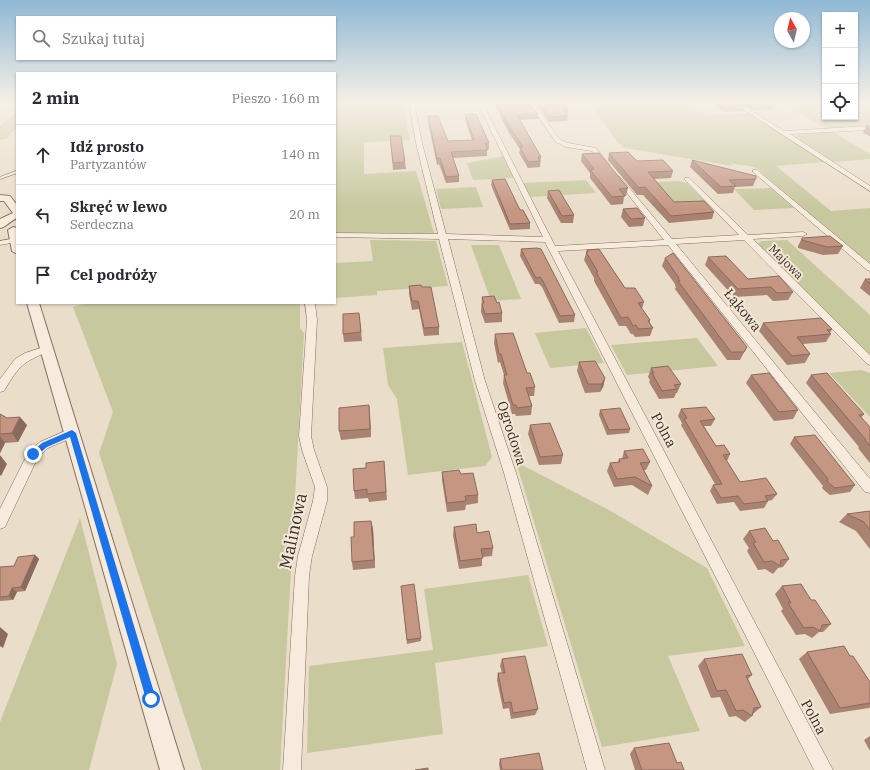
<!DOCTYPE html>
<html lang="pl">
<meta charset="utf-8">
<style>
:root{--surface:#fff;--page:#f7f7f7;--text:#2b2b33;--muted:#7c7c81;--line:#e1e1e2}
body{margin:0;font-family:"IBM Plex Serif",serif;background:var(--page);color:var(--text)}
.controls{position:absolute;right:12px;top:12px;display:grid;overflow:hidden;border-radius:0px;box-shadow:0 1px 3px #0004}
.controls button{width:36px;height:36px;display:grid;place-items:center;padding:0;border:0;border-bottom:1px solid var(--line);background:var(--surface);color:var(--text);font:20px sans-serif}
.compass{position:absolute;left:774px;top:12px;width:36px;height:36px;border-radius:50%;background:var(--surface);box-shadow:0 1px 3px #0004;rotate:352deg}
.stop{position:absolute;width:12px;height:12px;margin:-9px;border:3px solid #1a73e8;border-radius:50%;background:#fff}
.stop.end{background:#1a73e8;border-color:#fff;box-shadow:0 1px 4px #0008}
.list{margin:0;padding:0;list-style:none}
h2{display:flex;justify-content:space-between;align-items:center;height:52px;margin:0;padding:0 16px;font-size:17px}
h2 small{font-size:13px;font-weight:400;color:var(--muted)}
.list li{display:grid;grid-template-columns:26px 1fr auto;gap:12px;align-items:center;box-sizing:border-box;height:60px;padding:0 16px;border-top:1px solid var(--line)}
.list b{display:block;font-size:15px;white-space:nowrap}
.list p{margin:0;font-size:13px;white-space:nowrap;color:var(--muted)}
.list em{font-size:13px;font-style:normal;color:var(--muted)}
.icon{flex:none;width:22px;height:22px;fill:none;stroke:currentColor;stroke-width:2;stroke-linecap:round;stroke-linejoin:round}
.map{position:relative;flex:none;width:870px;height:770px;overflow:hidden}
.search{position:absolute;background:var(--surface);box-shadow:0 1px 3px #0004;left:16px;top:16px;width:320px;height:44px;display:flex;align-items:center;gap:10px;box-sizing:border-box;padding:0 14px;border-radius:0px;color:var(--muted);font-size:15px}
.panel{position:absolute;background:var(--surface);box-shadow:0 1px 3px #0004;left:16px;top:72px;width:320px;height:232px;border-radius:0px}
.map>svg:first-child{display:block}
</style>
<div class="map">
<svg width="870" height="770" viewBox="0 0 870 770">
<rect width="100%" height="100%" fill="#eaddc9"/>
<g fill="#c7c89e">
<polygon points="335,102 403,102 410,140 364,142 364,174 416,171 434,233 377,234 335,233"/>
<polygon points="589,102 688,102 706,116 749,113 825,162 776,166 831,211 870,208 870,264 755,167 730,163 733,166 625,148 618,143"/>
<polygon points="779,102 825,102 825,117 855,117 855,102 870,102 870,127 828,129"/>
<polygon points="17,112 17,128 8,136 9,138 0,140 0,126"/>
<polygon points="833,132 870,154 870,159 834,162 795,137 796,135"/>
<polygon points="504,156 515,178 473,180 467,163"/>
<polygon points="586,180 596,193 531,197 523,183"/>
<polygon points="678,181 687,183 709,205 678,207 655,182"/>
<polygon points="476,187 483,207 441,209 436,189"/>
<polygon points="771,188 794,208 754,210 734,189"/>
<polygon points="370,240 436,241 448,286 377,291 377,295 335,298 335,263 373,261"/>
<polygon points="787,240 870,315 870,356 757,245 761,241"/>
<polygon points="471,245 499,245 521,299 491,301"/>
<polygon points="85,303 300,303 300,328 304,333 280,770 202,770 99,453 113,412 73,307"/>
<polygon points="586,328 604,363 550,368 535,333"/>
<polygon points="697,338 718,366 627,375 611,345"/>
<polygon points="462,342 492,457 485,466 408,475 397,399 388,385 383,348"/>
<polygon points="862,370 870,373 870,417 829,373"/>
<polygon points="516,462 609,510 707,568 745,646 668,656 700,731 602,747"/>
<polygon points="80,518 117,664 89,770 0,770 0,722"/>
<polygon points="528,575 548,646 435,663 443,734 307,753 309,666 433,650 424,589"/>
</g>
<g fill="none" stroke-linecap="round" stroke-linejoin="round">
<defs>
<polygon id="service" points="16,171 17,171 17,173 0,179 0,177"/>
<g id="minor">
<polygon points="409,102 414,102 422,143 446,234 543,237 477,102 482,102 555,246 664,240 616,179 615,178 618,176 620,177 672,239 739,235 685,180 685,178 689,178 748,235 803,232 807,234 803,236 753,239 870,355 870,365 866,363 744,240 676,244 870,479 870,493 865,492 668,245 558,251 833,770 814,770 545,242 448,239 485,381 516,473 605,770 587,770 504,473 475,381 439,239 335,237 335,233 438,234 416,143"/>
<polygon points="528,102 533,102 560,140 568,143 596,148 609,164 609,166 605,166 592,151 566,147 556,142"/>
<polygon points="732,102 738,102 784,131 870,126 870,130 790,134 870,186 870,191"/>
<polygon points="753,170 757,170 870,264 870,271 867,270 753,172"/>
<polygon points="17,238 17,242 0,245 0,241"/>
<polygon points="305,303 315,303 317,320 311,436 314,450 327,487 327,501 312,556 309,576 301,770 283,770 295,576 298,556 313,501 315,487 302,450 299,436 307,320"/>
<path d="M47 346 51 347 52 349 51 351C23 361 19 366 4 391L0 392V379L15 359 25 353Z"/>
<polygon points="72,428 76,430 78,433 76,436 48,448 38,457 5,527 0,529 0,509 29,451 40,442"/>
</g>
<g id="tertiary">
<path d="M0 195 10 196 17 205V218C10 221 6 227 0 228V219L13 213 4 201H0Z"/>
<polygon points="13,227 17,228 17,254 12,251 8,230"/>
<polygon points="27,303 39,303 184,770 160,770"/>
</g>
</defs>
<use href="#service" stroke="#856f5f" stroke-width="1.5"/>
<use href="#minor" stroke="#856f5f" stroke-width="1"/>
<use href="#tertiary" stroke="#856f5f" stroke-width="2"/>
<use href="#service" fill="#f6ebdc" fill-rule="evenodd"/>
<use href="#minor" fill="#f6ebdc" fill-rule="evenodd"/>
<use href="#tertiary" fill="#f6ebdc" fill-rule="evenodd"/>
</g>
<g fill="#a98271">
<polygon points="493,102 529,102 538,114 538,119 520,120 541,157 540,167 528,168 519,153 520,149 509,133"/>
<polygon points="535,102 563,102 568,108 568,113 567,113 568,116 567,121 549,122"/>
<polygon points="710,102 740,102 745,105 743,111 725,112"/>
<polygon points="740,102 772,102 774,103 772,109 753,110"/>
<polygon points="465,114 489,143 489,149 487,149 487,156 453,158 459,176 459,182 446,183 439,164 437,165 428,122 428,116 448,141 472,140 465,120"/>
<polygon points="866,126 870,126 870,136 863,133"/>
<polygon points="390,136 405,162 406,169 393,170"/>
<polygon points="609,153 673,171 671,178 654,179 674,202 714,212 712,219 669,223 643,195 637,195 608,160"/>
<polygon points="582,154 628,188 626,196 624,196 623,204 611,205 590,178 590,173 581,161"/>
<polygon points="692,160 756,179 753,186 735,187 733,193 718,194 690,167"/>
<polygon points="492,180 520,210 530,223 530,229 510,230 491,185"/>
<polygon points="548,191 574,215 573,223 561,223 547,198"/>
<polygon points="623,209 645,218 643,226 629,227 621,217"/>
<polygon points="802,238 843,246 838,254 823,255 798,248 798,246"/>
<polygon points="521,249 575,315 574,322 559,323 542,287 539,284 535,284 520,256"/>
<polygon points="587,250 625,288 644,302 642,309 650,320 650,323 653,328 650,336 635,337 633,334 631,334 626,326 619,326 594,281 594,278 584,260"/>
<polygon points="708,257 748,279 793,292 788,300 773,301 767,295 734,297 705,265"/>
<polygon points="665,258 747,347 740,360 727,360 675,289 676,287 675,286 675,284 662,266"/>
<polygon points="865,279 870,279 870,296 860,288"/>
<polygon points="409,286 439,327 439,335 424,336 419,309 412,310 409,294"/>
<polygon points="482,297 502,313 502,322 485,323 481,312"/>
<polygon points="360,321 362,341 344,342 343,334"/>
<polygon points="763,323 832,329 830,333 831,334 826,342 803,344 810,354 805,363 787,365 759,331"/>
<polygon points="495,334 527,373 535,387 534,396 529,396 532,406 531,415 516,416 515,414 512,414 503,383 504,375 500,362 498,363 494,343"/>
<polygon points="579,362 605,378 603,387 600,392 585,393 577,371"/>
<polygon points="651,368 681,384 677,393 676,393 674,398 659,399 649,382 650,380 648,377"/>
<polygon points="751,375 798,410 793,419 774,421 746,383"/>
<polygon points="811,375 864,414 861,418 870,427 870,463 858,448 859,447 806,383"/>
<polygon points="369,405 371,437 341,440 339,431"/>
<polygon points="681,409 715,419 711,426 704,426 716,446 730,454 727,461 740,482 777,494 772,500 768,501 764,508 740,511 734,502 717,504 710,491 713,485 715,484 681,425 682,423 678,416"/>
<polygon points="600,410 630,429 629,433 607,435 599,415"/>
<polygon points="0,414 7,418 27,425 18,442 5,443 0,453"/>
<polygon points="530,425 563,455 561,464 539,465 528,434"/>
<polygon points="794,437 855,485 850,492 830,495 825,491 822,488 823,486 790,444"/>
<polygon points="624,451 650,462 646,470 644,470 652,486 648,495 632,485 614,487 607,471 610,463 618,462 619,459 622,459"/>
<polygon points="384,461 387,500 369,502 368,498 355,499 354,491 366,468"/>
<polygon points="442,472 461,474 478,495 478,503 466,505 465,510 447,512 442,480"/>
<polygon points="870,511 870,549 856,531 839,522 847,514"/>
<polygon points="371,521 373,529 375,568 353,570 352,562 354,537"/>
<polygon points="454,527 477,533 493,548 492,556 482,557 482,566 459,569 453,535"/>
<polygon points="749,531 773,541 789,559 783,567 778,568 773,574 765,569 758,570 747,551 749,548 743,539"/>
<polygon points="35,555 39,559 25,591 17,592 13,600 0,601 0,567 14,566"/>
<polygon points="401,586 421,638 421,641 407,644"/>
<polygon points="782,586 811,600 831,624 823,632 819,632 812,638 805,634 796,635 781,611 783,609 775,594"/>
<polygon points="807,652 850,656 870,682 870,707 869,708 830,714 799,659"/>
<polygon points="502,659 538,709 535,715 511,719 509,708 503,709 497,680 498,673 502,673 500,666"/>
<polygon points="704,659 752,675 748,679 761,707 754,713 753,714 752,716 745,722 736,716 729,717 720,697 711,698 698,666"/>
<polygon points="870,736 870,751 864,740"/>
<polygon points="634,748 677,763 684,770 635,770 630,754"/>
<polygon points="500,759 543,770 500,770 499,764"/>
</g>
<g fill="#8a6a5c">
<polygon points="605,378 603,387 600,392 602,384"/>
<polygon points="369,405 370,414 371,437 370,429"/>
<polygon points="20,417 27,425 18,442 12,433"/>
<polygon points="0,436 5,443 0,453"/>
<polygon points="0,455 7,464 1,476 0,475"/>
<polygon points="371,521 373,529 375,568 374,560"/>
<polygon points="35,555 39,559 25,591 21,587"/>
<polygon points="12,588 17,592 13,600 9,596"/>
<polygon points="0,627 8,634 3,648 0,646"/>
</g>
<g fill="#c59783" stroke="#8a6a5c">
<polygon points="496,102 529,102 538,114 517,115 541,157 538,157 540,161 528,162 520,147 523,147 510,128"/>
<polygon points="539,102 563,102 568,108 563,108 568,116 550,117"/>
<polygon points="721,102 740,102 745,105 727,106"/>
<polygon points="752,102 772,102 774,103 756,104"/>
<polygon points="465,114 476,114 489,143 485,143 488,150 451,152 459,176 446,177 440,158 437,159 428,116 438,116 448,141 474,140"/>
<polygon points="390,136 401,136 405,162 393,163"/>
<polygon points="628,152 637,161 663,160 673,171 648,172 674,202 704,201 714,212 671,216 645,187 639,188 609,153"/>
<polygon points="599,153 628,188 619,189 625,196 612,197 591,171 591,170 594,169 582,154"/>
<polygon points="692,160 756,176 756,179 729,180 736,186 721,187"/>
<polygon points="505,179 520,210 523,210 530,223 510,224 492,180"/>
<polygon points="559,190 574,215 562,216 548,191"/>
<polygon points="637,208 645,218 631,219 623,209"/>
<polygon points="830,236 843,246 827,247 802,240 802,238"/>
<polygon points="537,248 541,249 575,315 560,316 543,281 540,277 536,278 521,249"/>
<polygon points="599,249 625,288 635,288 644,302 638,303 650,320 648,321 653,328 638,329 636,325 633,326 628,317 621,318 596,272 598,272 586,252 588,252 587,250"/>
<polygon points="673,253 747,347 744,352 731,352 678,281 680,281 678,278 679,278 665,258"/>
<polygon points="726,256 748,279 779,276 793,292 777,293 771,287 738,289 708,257"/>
<polygon points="865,279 870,279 870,284"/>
<polygon points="421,285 422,287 431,287 439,327 424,328 418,301 412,301 409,286"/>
<polygon points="494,296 497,303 499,302 502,313 485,314 482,304 484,303 482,297"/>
<polygon points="359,313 361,332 343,334 343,314"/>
<polygon points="821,318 832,329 827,330 831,334 797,337 810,354 792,356 763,323"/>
<polygon points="513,333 527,373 530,373 535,387 526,388 532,406 517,408 516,405 513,405 504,375 507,375 501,354 499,354 495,334"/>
<polygon points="595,361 605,378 602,384 588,384 579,362"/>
<polygon points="668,366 681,384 674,385 677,389 662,391 652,373 654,373 651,368"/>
<polygon points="769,373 798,410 779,412 751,375"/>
<polygon points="827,373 864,414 859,415 870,427 870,446 865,440 866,440 811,375"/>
<polygon points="369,405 370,429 339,431 339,408"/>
<polygon points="706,407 715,419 700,421 716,446 724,445 730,454 723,455 740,482 766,478 777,494 765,496 768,501 744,504 738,496 721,498 713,485 722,484 684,419 687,418 681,409"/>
<polygon points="620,408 630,429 609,430 600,410"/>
<polygon points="0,414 7,418 20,417 12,433 0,434"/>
<polygon points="550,423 563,455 540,457 530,425"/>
<polygon points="815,435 855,485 835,488 830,484 827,481 828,479 794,437"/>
<polygon points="643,449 650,462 640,463 652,486 635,477 617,479 610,463 620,462 619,459 628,458 624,451"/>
<polygon points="384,461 386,492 367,494 367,489 354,491 353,469 366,468 366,463"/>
<polygon points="459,470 461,474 473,473 478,495 465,496 466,501 447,503 442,472"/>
<polygon points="870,511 870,530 864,522 847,514"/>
<polygon points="371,521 374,560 352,562 351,537 354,537 354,522"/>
<polygon points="476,524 477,533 489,531 493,548 481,549 483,558 460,561 454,527"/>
<polygon points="765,528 773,541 778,540 789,559 781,560 780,566 772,561 764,562 753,543 756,542 749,531"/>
<polygon points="35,555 21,587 12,588 9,596 0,597 0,567 14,566 18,557"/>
<polygon points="414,584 421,638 407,640 401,586"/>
<polygon points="801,584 811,600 815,600 831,624 822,625 820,631 813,627 804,628 788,603 791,603 782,586"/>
<polygon points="844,646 850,656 853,656 870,682 870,703 840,708 807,652"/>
<polygon points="742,654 752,675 746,676 761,707 754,708 752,716 743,710 736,711 726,690 717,691 704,659"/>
<polygon points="525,656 538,709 513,713 511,702 504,703 498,673 505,673 502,659"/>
<polygon points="669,743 677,763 681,762 684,770 642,770 634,748"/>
<polygon points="539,753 543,770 502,770 500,759"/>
<polygon points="428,768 428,770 415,770"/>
</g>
<linearGradient id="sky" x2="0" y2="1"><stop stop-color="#8fb8d4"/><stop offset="0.49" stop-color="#f6f0e7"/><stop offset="1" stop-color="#f6f0e7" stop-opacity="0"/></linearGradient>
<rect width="870" height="209" fill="url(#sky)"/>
<polygon fill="#1a73e8" points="72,430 76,433 156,699 154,702 151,704 147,702 146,699 70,437 47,447 36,456 31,456 30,454 42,443"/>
<g text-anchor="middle" stroke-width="4" stroke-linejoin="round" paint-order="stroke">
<g font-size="12" fill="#372a22" stroke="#f3e8d8">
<text transform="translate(786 262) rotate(45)" y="4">Majowa</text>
</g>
<g font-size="14" fill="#372a22" stroke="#f3e8d8">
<text transform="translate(743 310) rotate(51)" y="5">Łąkowa</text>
<text transform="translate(664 430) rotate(62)" y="5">Polna</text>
<text transform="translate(512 433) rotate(72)" y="5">Ogrodowa</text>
<text transform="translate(814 717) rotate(62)" y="5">Polna</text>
</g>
<g font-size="17" fill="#372a22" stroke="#f3e8d8">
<text transform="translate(293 531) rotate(-78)" y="6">Malinowa</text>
</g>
</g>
</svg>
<div class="controls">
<button>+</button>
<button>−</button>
<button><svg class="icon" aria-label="locate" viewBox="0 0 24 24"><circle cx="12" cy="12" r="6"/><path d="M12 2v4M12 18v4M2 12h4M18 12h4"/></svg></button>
</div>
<svg class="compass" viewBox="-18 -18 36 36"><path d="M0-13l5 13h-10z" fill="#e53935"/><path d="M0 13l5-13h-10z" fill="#7c7c81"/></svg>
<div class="stop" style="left:151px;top:699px"></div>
<div class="stop end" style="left:33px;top:454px"></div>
<div class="search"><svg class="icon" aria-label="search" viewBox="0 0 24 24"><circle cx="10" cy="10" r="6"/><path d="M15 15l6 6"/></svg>Szukaj tutaj</div>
<section class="panel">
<h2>2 min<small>Pieszo · 160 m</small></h2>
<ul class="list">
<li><svg class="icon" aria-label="ahead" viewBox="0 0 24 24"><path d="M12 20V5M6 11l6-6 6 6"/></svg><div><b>Idź prosto</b><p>Partyzantów</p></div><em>140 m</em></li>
<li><svg class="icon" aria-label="left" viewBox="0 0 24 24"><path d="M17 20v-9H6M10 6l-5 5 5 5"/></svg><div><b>Skręć w lewo</b><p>Serdeczna</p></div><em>20 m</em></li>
<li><svg class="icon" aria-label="arrive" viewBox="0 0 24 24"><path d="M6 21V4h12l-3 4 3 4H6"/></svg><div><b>Cel podróży</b></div></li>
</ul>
</section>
</div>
